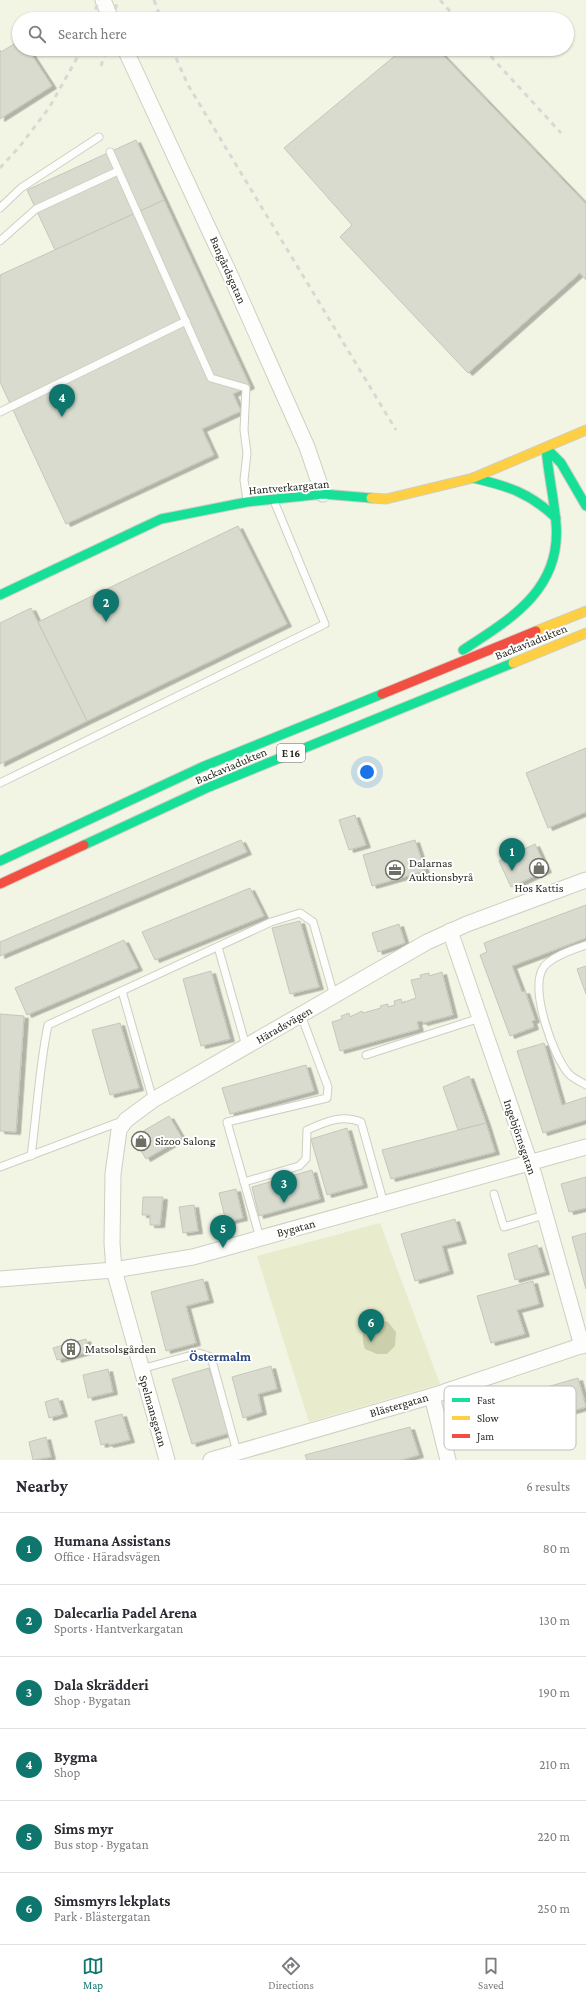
<!DOCTYPE html>
<meta charset="utf-8">
<style>
:root{--surface:#fff;--page:#f2f2f3;--text:#2b2b33;--muted:#7c7c81;--line:#e1e1e2;--accent:#0f766e}
body{margin:0;font-family:"Crimson Pro",serif;background:var(--page);color:var(--text)}
.you{position:absolute;left:367px;top:772px;width:14px;height:14px;margin:-10px;border:3px solid #fff;border-radius:50%;background:#1a73e8;box-shadow:0 0 0 6px #1a73e833}
.badge{display:grid;place-items:center;width:26px;height:26px;border-radius:50%;background:var(--accent);color:#fff;font-size:13px;font-weight:700}
.pin{position:absolute;translate:-50% -33px;filter:drop-shadow(0 1px 2px #0008)}
.pin::after{content:'';position:absolute;top:21px;width:14px;height:12px;background:inherit;clip-path:polygon(0 0,100% 0,50% 100%)}
.list{margin:0;padding:0;list-style:none}
h2{display:flex;justify-content:space-between;align-items:center;height:52px;margin:0;padding:0 16px;font-size:17px}
h2 small{font-size:13px;font-weight:400;color:var(--muted)}
.list li{display:grid;grid-template-columns:26px 1fr auto;gap:12px;align-items:center;box-sizing:border-box;height:72px;padding:0 16px;border-top:1px solid var(--line)}
.list b{display:block;font-size:15px;white-space:nowrap}
.list p{margin:0;font-size:13px;white-space:nowrap;color:var(--muted)}
.list em{font-size:13px;font-style:normal;color:var(--muted)}
.icon{flex:none;width:22px;height:22px;fill:none;stroke:currentColor;stroke-width:2;stroke-linecap:round;stroke-linejoin:round}
.map{position:relative;flex:none;width:586px;height:1460px;overflow:hidden}
.search{position:absolute;background:var(--surface);box-shadow:0 1px 3px #0004;left:12px;right:12px;top:12px;height:44px;display:flex;align-items:center;gap:10px;box-sizing:border-box;padding:0 14px;border-radius:22px;color:var(--muted);font-size:15px}
.sheet{height:484px;background:var(--surface)}
nav{display:flex;justify-content:space-around;align-items:center;box-sizing:border-box;height:56px;border-top:1px solid var(--line);background:var(--surface);font-size:11px;color:var(--muted)}
nav a{display:grid;justify-items:center;gap:2px}
nav .on{color:var(--accent)}
.map>svg:first-child{display:block}
</style>
<div class="map">
<svg width="586" height="1460" viewBox="0 0 586 1460">
<defs>
<filter id="shadow"><feDropShadow dx="4.5" dy="2.5" stdDeviation="0" flood-color="#0004"/></filter>
</defs>
<rect width="100%" height="100%" fill="#f2f4e4"/>
<polygon fill="#e9eccc" points="380,1223 440,1384 309,1422 257,1256"/>
<path fill="#cccfab" d="M375 1319 388 1322 396 1332 395 1346 387 1354H377L365 1349C360 1335 363 1327 375 1319Z"/>
<g fill="#d9dbce" stroke="#c5c7bb" filter="url(#shadow)">
<polygon points="19,41 19,49 28,49 52,86 0,119 0,50 1,52"/>
<polygon points="403,49 437,49 586,204 586,280 580,273 468,373 340,237 352,225 284,148"/>
<polygon points="136,140 164,200 55,250 27,190"/>
<polygon points="164,200 250,386 233,394 241,411 202,429 214,455 66,524 0,382 0,275"/>
<polygon points="238,526 287,624 87,721 38,622"/>
<polygon points="31,608 87,721 0,764 0,623"/>
<polygon points="586,748 586,812 548,828 526,773"/>
<polygon points="355,815 366,845 349,850 339,820"/>
<polygon points="241,840 247,852 0,956 0,942"/>
<polygon points="415,840 425,871 372,886 363,855"/>
<polygon points="535,844 547,870 511,887 499,861"/>
<polygon points="250,888 264,916 155,960 142,932"/>
<polygon points="586,905 586,938 512,966 522,992 525,991 535,1020 532,1021 534,1027 510,1036 480,955 487,952 484,943"/>
<polygon points="300,921 319,987 290,994 272,928"/>
<polygon points="399,924 405,943 378,952 372,933"/>
<polygon points="124,940 138,968 27,1015 15,988"/>
<polygon points="586,966 586,994 577,969"/>
<polygon points="211,971 230,1039 201,1046 183,979"/>
<polygon points="442,972 453,1015 423,1023 422,1021 417,1022 419,1029 340,1051 332,1022 342,1019 341,1016 349,1013 350,1017 362,1011 363,1013 381,1008 380,1006 388,1004 388,1007 395,1005 394,1001 401,999 402,1003 416,998 411,980 421,978 420,975 429,973 429,976"/>
<polygon points="0,1014 24,1016 16,1132 0,1131"/>
<polygon points="120,1023 139,1088 110,1095 92,1030"/>
<polygon points="544,1043 562,1105 586,1097 586,1120 543,1133 517,1051"/>
<polygon points="306,1065 314,1091 230,1114 222,1088"/>
<polygon points="469,1076 486,1123 458,1130 443,1087"/>
<polygon points="169,1116 182,1138 146,1159 133,1137"/>
<polygon points="486,1123 495,1152 391,1179 382,1150"/>
<polygon points="347,1128 363,1185 327,1195 311,1139"/>
<polygon points="312,1170 320,1199 259,1216 252,1187"/>
<polygon points="586,1177 586,1208 569,1212 561,1184"/>
<polygon points="236,1189 243,1218 226,1222 219,1193"/>
<polygon points="143,1197 163,1197 160,1225 150,1225 150,1215 142,1215"/>
<polygon points="194,1205 198,1231 183,1233 179,1207"/>
<polygon points="455,1219 462,1241 442,1246 449,1271 415,1281 401,1234"/>
<polygon points="586,1233 586,1289 572,1237"/>
<polygon points="537,1245 545,1272 515,1280 508,1254"/>
<polygon points="203,1279 209,1300 186,1306 196,1343 166,1351 151,1292"/>
<polygon points="533,1281 539,1304 517,1310 525,1334 491,1343 477,1296"/>
<polygon points="86,1339 90,1351 57,1360 53,1348"/>
<polygon points="271,1366 277,1389 258,1394 262,1412 243,1418 232,1377"/>
<polygon points="209,1368 229,1433 192,1444 172,1379"/>
<polygon points="108,1369 113,1392 88,1398 83,1375"/>
<polygon points="578,1378 586,1407 541,1420 533,1391"/>
<polygon points="58,1398 63,1414 49,1418 45,1402"/>
<polygon points="122,1414 130,1440 109,1445 108,1443 101,1445 95,1421"/>
<polygon points="410,1427 419,1455 401,1460 307,1460 305,1455"/>
<polygon points="46,1437 51,1457 33,1460 29,1442"/>
</g>
<g fill="none" stroke-linecap="round" stroke-linejoin="round">
<defs>
<g id="lane">
<polyline points="110,152 211,378 246,388 244,430 247,453 244,480 247,500"/>
<polyline points="0,208 21,188 99,137"/>
<polyline points="0,241 36,209 118,171"/>
<polyline points="0,412 186,321"/>
<polyline points="0,783 325,624 274,501"/>
<path d="M586 945C574 949 547 958 542 970 531 993 553 1055 568 1073 572 1078 581 1082 586 1085"/>
<polyline points="218,947 246,1046"/>
<polyline points="122,991 153,1100"/>
<polyline points="366,1055 480,1018"/>
<path d="M31 1156C37 1112 39 1068 48 1025L271 922 300 913 313 922 334 996"/>
<polyline points="0,1167 122,1121"/>
<path d="M244 1182 299 1166 306 1159 307 1130C325 1122 342 1114 361 1122L384 1204"/>
<polyline points="494,1194 504,1227 544,1215"/>
<polyline points="260,1238 227,1122 327,1098 328,1087 301,1015"/>
<polyline points="141,1369 199,1353 211,1357 237,1452"/>
</g>
<g id="street">
<polyline points="103,0 111,19"/>
<polyline points="125,49 232,279 307,447 323,494"/>
<polyline points="450,931 534,1175 582,1346"/>
<polyline points="0,1279 114,1270 193,1257 586,1147"/>
<polyline points="432,1396 448,1460"/>
<polyline points="167,1460 114,1270 112,1243 113,1174 119,1130 126,1120 153,1100 427,942 467,924 586,880"/>
<polyline points="211,1460 432,1396 586,1344"/>
</g>
<g id="fast">
<polyline points="546,448 561,463 586,506"/>
<path d="M473 478C508 486 530 493 556 518"/>
<polyline points="0,595 161,519 247,502 323,494 371,498"/>
<path d="M463 650C511 619 562 589 556 523 554 498 548 473 546 448"/>
<polyline points="84,845 209,787 513,663"/>
<polyline points="0,861 202,767 382,694"/>
</g>
<g id="slow">
<polyline points="371,498 386,499 473,478 586,430"/>
<polyline points="536,631 586,611"/>
<polyline points="513,663 586,633"/>
</g>
<g id="jam">
<polyline points="382,694 536,631"/>
<polyline points="0,884 84,845"/>
</g>
</defs>
<use href="#lane" stroke="#cecfc3" stroke-width="9"/>
<use href="#street" stroke="#cecfc3" stroke-width="17"/>
<use href="#fast" stroke="#cecfc3" stroke-width="11"/>
<use href="#slow" stroke="#cecfc3" stroke-width="11"/>
<use href="#jam" stroke="#cecfc3" stroke-width="11"/>
<use href="#lane" stroke="#fdfdfb" stroke-width="7"/>
<use href="#street" stroke="#fdfdfb" stroke-width="15"/>
<use href="#fast" stroke="#16e098" stroke-width="9"/>
<use href="#slow" stroke="#ffcf43" stroke-width="9"/>
<use href="#jam" stroke="#f24e42" stroke-width="9"/>
<g stroke="#d8d9d5" stroke-width="3" stroke-dasharray="5 5" stroke-linecap="butt">
<polyline points="154,0 161,19"/>
<polyline points="440,0 457,19"/>
<polyline points="92,19 99,0"/>
<polyline points="114,19 117,0"/>
<polyline points="172,49 188,85 396,430"/>
<polyline points="484,49 561,133"/>
<polyline points="101,66 106,49"/>
<polyline points="0,168 20,146 49,108 82,49"/>
</g>
</g>
<defs>
<symbol id="shop-ring" viewBox="-11 -11 22 22"><circle r="9.5" fill="#fff" stroke="#6f7064" stroke-width="1.5"/><path d="M-5-2.5h2.3a2.7 3.5 0 0 1 5.4 0H5L5.5 6h-11ZM-1.5-2.5h3a1.5 2.3 0 0 0-3 0Z" fill="#6f7064"/></symbol>
<symbol id="office-ring" viewBox="-11 -11 22 22"><circle r="9.5" fill="#fff" stroke="#6f7064" stroke-width="1.5"/><path d="M-6-3h4V-5.5h4V-3h4V5H-6ZM-1-4.5V-3h2v-1.5ZM-6 0V1H6V0Z" fill="#6f7064"/></symbol>
<symbol id="building-ring" viewBox="-11 -11 22 22"><circle r="9.5" fill="#fff" stroke="#6f7064" stroke-width="1.5"/><path d="M-4-6H4V6H1V3H-1V6H-4ZM-2.5-4.3h1.7v1.8h-1.7ZM.8-4.3h1.7v1.8H.8ZM-2.5-1h1.7V.8h-1.7ZM.8-1h1.7V.8H.8Z" fill="#6f7064"/></symbol>
</defs>
<g fill-rule="evenodd">
<use href="#shop-ring" x="528" y="857" width="22" height="22"/>
<use href="#office-ring" x="384" y="859" width="22" height="22"/>
<use href="#shop-ring" x="130" y="1130" width="22" height="22"/>
<use href="#building-ring" x="60" y="1338" width="22" height="22"/>
</g>
<g text-anchor="middle" stroke-width="4" stroke-linejoin="round" paint-order="stroke">
<rect fill="#fff" stroke="#686962" stroke-width="1" x="277" y="744" width="28" height="18" rx="3"/>
<g font-size="11" font-weight="bold" fill="#28291f">
<text x="291" y="757">E 16</text>
</g>
<g font-size="12" fill="#28291f" stroke="#fff">
<text transform="translate(228 270) rotate(66)" y="4">Bangårdsgatan</text>
<text transform="translate(289 487) rotate(-5)" y="4">Hantverkargatan</text>
<text transform="translate(531 642) rotate(-22)" y="4">Backaviadukten</text>
<text transform="translate(231 766) rotate(-23)" y="4">Backaviadukten</text>
<text transform="translate(284 1025) rotate(-30)" y="4">Häradsvägen</text>
<text transform="translate(520 1137) rotate(71)" y="4">Ingebjörnsgatan</text>
<text transform="translate(296 1228) rotate(-15)" y="4">Bygatan</text>
<text transform="translate(399 1405) rotate(-16)" y="4">Blästergatan</text>
<text transform="translate(153 1411) rotate(74)" y="4">Spelmansgatan</text>
</g>
<g font-size="12" fill="#28291f" stroke="#fff" text-anchor="start">
<text x="409" y="867">Dalarnas<tspan x="409" dy="14">Auktionsbyrå</tspan></text>
<text x="539" y="892" text-anchor="middle">Hos Kattis</text>
<text x="155" y="1145">Sizoo Salong</text>
<text x="85" y="1353">Matsolsgården</text>
</g>
<g font-size="13" font-weight="bold" fill="#2a477f" stroke="#fff">
<text x="220" y="1361">Östermalm</text>
</g>
</g>
<rect x="444" y="1386" width="132" height="64" rx="6" fill="#fff" stroke="#bebfbc" stroke-width="1"/>
<rect x="452" y="1398" width="18" height="4" fill="#16e098"/>
<rect x="452" y="1416" width="18" height="4" fill="#ffcf43"/>
<rect x="452" y="1434" width="18" height="4" fill="#f24e42"/>
<g font-size="11" fill="#28291f">
<text x="477" y="1404">Fast</text>
<text x="477" y="1422">Slow</text>
<text x="477" y="1440">Jam</text>
</g>
</svg>
<div class="you"></div>
<div class="pin badge" style="left:512px;top:871px">1</div>
<div class="pin badge" style="left:106px;top:622px">2</div>
<div class="pin badge" style="left:284px;top:1203px">3</div>
<div class="pin badge" style="left:62px;top:417px">4</div>
<div class="pin badge" style="left:223px;top:1248px">5</div>
<div class="pin badge" style="left:371px;top:1342px">6</div>
<div class="search"><svg class="icon" aria-label="search" viewBox="0 0 24 24"><circle cx="10" cy="10" r="6"/><path d="M15 15l6 6"/></svg>Search here</div>
</div>
<section class="sheet">
<h2>Nearby<small>6 results</small></h2>
<ul class="list">
<li><span class="badge">1</span><div><b>Humana Assistans</b><p>Office · Häradsvägen</p></div><em>80 m</em></li>
<li><span class="badge">2</span><div><b>Dalecarlia Padel Arena</b><p>Sports · Hantverkargatan</p></div><em>130 m</em></li>
<li><span class="badge">3</span><div><b>Dala Skrädderi</b><p>Shop · Bygatan</p></div><em>190 m</em></li>
<li><span class="badge">4</span><div><b>Bygma</b><p>Shop</p></div><em>210 m</em></li>
<li><span class="badge">5</span><div><b>Sims myr</b><p>Bus stop · Bygatan</p></div><em>220 m</em></li>
<li><span class="badge">6</span><div><b>Simsmyrs lekplats</b><p>Park · Blästergatan</p></div><em>250 m</em></li>
</ul>
</section>
<nav>
<a class="on"><svg class="icon" aria-label="map" viewBox="0 0 24 24"><path d="M3 6l6-2 6 2 6-2v14l-6 2-6-2-6 2zM9 4v14M15 6v14"/></svg>Map</a>
<a><svg class="icon" aria-label="directions" viewBox="0 0 24 24"><path d="M12 3l9 9-9 9-9-9zM9 14v-3h6M13 9l2 2-2 2"/></svg>Directions</a>
<a><svg class="icon" aria-label="saved" viewBox="0 0 24 24"><path d="M7 4h10v16l-5-4-5 4z"/></svg>Saved</a>
</nav>
